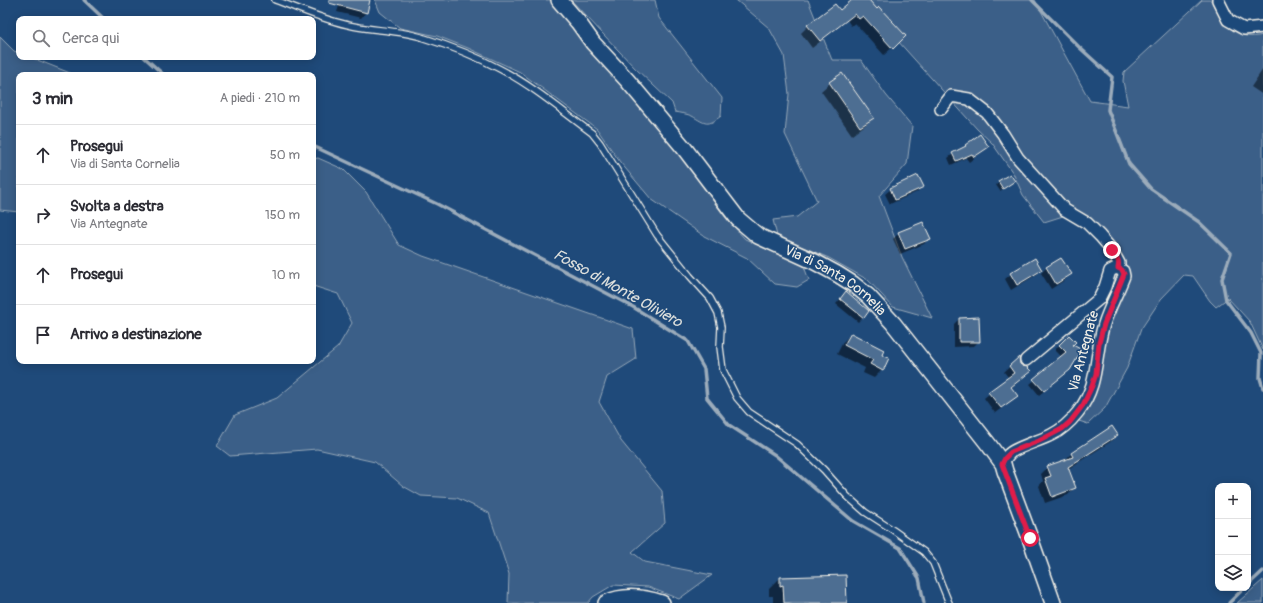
<!DOCTYPE html>
<html lang="it">
<meta charset="utf-8">
<style>
:root{--surface:#fff;--page:#f7f7f7;--text:#2b2b33;--muted:#7c7c81;--line:#e1e1e2}
body{margin:0;font-family:Pangolin,sans-serif;background:var(--page);color:var(--text)}
.controls{position:absolute;right:12px;bottom:12px;display:grid;overflow:hidden;border-radius:8px;box-shadow:0 2px 10px #0003}
.controls button{width:36px;height:36px;display:grid;place-items:center;padding:0;border:0;border-bottom:1px solid var(--line);background:var(--surface);color:var(--text);font:20px sans-serif}
.stop{position:absolute;width:12px;height:12px;margin:-9px;border:3px solid #e11d48;border-radius:50%;background:#fff}
.stop.end{background:#e11d48;border-color:#fff;box-shadow:0 1px 4px #0008}
.list{margin:0;padding:0;list-style:none}
h2{display:flex;justify-content:space-between;align-items:center;height:52px;margin:0;padding:0 16px;font-size:17px}
h2 small{font-size:13px;font-weight:400;color:var(--muted)}
.list li{display:grid;grid-template-columns:26px 1fr auto;gap:12px;align-items:center;box-sizing:border-box;height:60px;padding:0 16px;border-top:1px solid var(--line)}
.list b{display:block;font-size:15px;white-space:nowrap}
.list p{margin:0;font-size:13px;white-space:nowrap;color:var(--muted)}
.list em{font-size:13px;font-style:normal;color:var(--muted)}
.icon{flex:none;width:22px;height:22px;fill:none;stroke:currentColor;stroke-width:2;stroke-linecap:round;stroke-linejoin:round}
.map{position:relative;flex:none;width:1263px;height:603px;overflow:hidden}
.search{position:absolute;background:var(--surface);box-shadow:0 2px 10px #0003;left:16px;top:16px;width:300px;height:44px;display:flex;align-items:center;gap:10px;box-sizing:border-box;padding:0 14px;border-radius:8px;color:var(--muted);font-size:15px}
.panel{position:absolute;background:var(--surface);box-shadow:0 2px 10px #0003;left:16px;top:72px;width:300px;height:292px;border-radius:8px}
.map>svg:first-child{display:block}
</style>
<div class="map">
<svg width="1263" height="603" viewBox="0 0 1263 603">
<rect width="100%" height="100%" fill="#1f4a7a"/>
<filter id="ink" filterUnits="userSpaceOnUse"><feTurbulence type="fractalNoise" baseFrequency=".025" numOctaves="2"/><feDisplacementMap in="SourceGraphic" scale="8" xChannelSelector="R" yChannelSelector="G"/><feConvolveMatrix kernelMatrix="1 2 1 2 8 2 1 2 1" color-interpolation-filters="sRGB"/></filter>
<g filter="url(#ink)">
<g fill="#3a5f88" stroke="#97a8b8">
<polygon points="375,0 550,0 563,14 624,88 673,146 725,217 745,239 803,264 809,280 797,287 775,284 747,258 704,236 651,199 620,162 597,129 520,72 468,48 437,36 400,28 380,12"/>
<path d="M571 0H655L659 18 722 98 721 116C707 127 706 124 692 116 687 114 681 113 675 112L672 103 635 68Z"/>
<polygon points="736,0 808,0 832,60 861,60 886,95 912,126 907,164 879,196 902,257 932,318 893,307 868,280 829,258 777,236 773,220 797,217 817,201 785,134 789,94 784,55 769,28"/>
<path d="M861 0H1035L1090 101 1128 106 1123 81 1124 72 1202 0H1211C1221 23 1236 42 1263 35V350L1250 322 1228 298 1216 307 1210 301 1193 276 1184 275 1161 299 1141 329 1127 368 1105 408 1088 424 1079 421 1104 338 1127 279V266L1089 223 1063 216 1044 222 1023 195 1013 173 992 143 977 129Z"/>
<polygon points="0,37 14,51 19,53 19,57 30,57 75,75 19,75 19,212 0,210"/>
<polygon points="318,158 343,169 366,192 399,245 423,256 633,329 636,359 607,377 599,402 621,441 662,491 665,523 632,552 645,562 712,575 679,599 648,587 613,585 593,597 588,603 508,603 509,574 489,513 457,498 421,496 403,486 375,462 317,449 230,456 217,446 235,415 277,398 338,347 352,323 338,294 313,286 313,159"/>
<polygon points="1263,580 1263,603 1237,603"/>
</g>
<g fill="#0007">
<polygon points="341,0 364,0 366,12 361,18 337,12"/>
<polygon points="853,0 868,0 897,43 884,55 855,23 851,26 847,20 812,48 801,33 808,26 840,11"/>
<polygon points="1263,69 1263,95 1251,87"/>
<polygon points="842,74 873,118 864,126 852,135 821,91 830,83"/>
<polygon points="966,145 988,147 969,162 966,158 951,165 948,158 953,154 962,150"/>
<polygon points="1010,175 1014,181 1000,191 996,185"/>
<polygon points="922,186 917,192 890,204 885,194 891,189"/>
<polygon points="899,233 929,238 924,244 900,254 893,239"/>
<polygon points="1035,259 1041,270 1036,275 1011,290 1005,279 1011,274"/>
<polygon points="1061,259 1070,274 1065,280 1051,289 1041,273 1046,268"/>
<polygon points="846,292 868,311 858,322 836,304"/>
<polygon points="978,318 979,341 974,346 954,347 954,324 959,319"/>
<polygon points="851,334 880,355 882,370 874,378 863,373 865,368 837,354 843,342"/>
<polygon points="1059,345 1071,345 1065,374 1039,395 1030,384 1062,357 1055,350"/>
<polygon points="1018,359 1024,376 1011,388 1011,401 995,413 984,398 1009,378 1004,372"/>
<polygon points="1112,427 1117,435 1110,442 1068,469 1074,488 1068,495 1045,503 1039,486 1043,481 1041,474 1048,467 1064,461 1071,454"/>
<polygon points="780,578 846,603 773,603 773,596 769,596 769,589"/>
</g>
<g fill="none" stroke-linecap="round" stroke-linejoin="round">
<g stroke="#9cacbb" stroke-width="3.5">
<polyline points="84,0 104,19"/>
<polyline points="1032,0 1079,47 1112,77 1108,110 1129,164 1151,189 1199,222 1231,253 1222,279 1226,300 1251,333 1261,353 1260,378 1263,388"/>
<polyline points="144,57 164,75"/>
<polyline points="313,146 437,204 633,307 688,341 704,369 707,398 729,425 775,455 853,521 900,548 919,578 924,603"/>
<polyline points="1248,585 1263,571"/>
<polyline points="1229,603 1244,588"/>
</g>
</g>
<g fill="#4d6e92" stroke="#f4f1e8">
<polygon points="329,0 370,0 367,13 329,3"/>
<polygon points="852,0 869,0 877,9 879,7 906,36 893,49 863,16 859,19 855,14 820,41 807,25 835,4 840,10"/>
<polygon points="842,73 874,118 860,127 829,82"/>
<polygon points="980,134 989,147 974,157 972,154 956,161 952,153 966,146 965,145"/>
<polygon points="1010,174 1015,181 1003,189 998,181"/>
<polygon points="918,175 924,187 895,200 890,188"/>
<polygon points="923,222 931,239 905,249 898,232"/>
<polygon points="1035,258 1042,270 1017,285 1010,273"/>
<polygon points="1061,258 1072,274 1056,284 1046,267"/>
<polygon points="846,291 869,311 864,318 840,299"/>
<polygon points="979,317 980,342 959,342 959,318"/>
<polygon points="851,333 884,350 882,355 889,358 883,371 870,364 873,360 844,345"/>
<polygon points="1069,335 1076,342 1073,345 1082,350 1070,370 1044,391 1033,379 1066,352 1059,345"/>
<polygon points="1019,357 1020,364 1023,366 1027,367 1031,371 1011,387 1018,396 1001,408 988,392 1014,373 1009,366"/>
<polygon points="1112,426 1118,435 1068,467 1076,488 1052,497 1045,478 1051,476 1047,466 1073,457 1071,453"/>
<polygon points="846,575 847,603 784,603 783,585 780,586 780,577"/>
</g>
<g fill="none" stroke-linecap="round" stroke-linejoin="round">
<defs>
<path id="lane" d="M275 0C300 9 326 21 353 26 376 31 401 30 424 38 450 46 476 56 500 69 533 86 562 111 592 133L600 143 657 235 690 276 710 298 718 313 721 327 720 347 723 370 737 398 749 412 797 444 824 470 847 496 865 512 893 530 924 552 933 563 949 603"/>
<g id="street">
<polyline points="1218,0 1228,20 1244,29 1263,27"/>
<polyline points="941,109 951,96 969,99 987,113 1003,134 1018,158 1065,210 1087,223 1100,236 1112,250 1119,263 1118,268"/>
<path d="M1003 464C1004 460 1006 457 1009 454 1014 448 1042 440 1051 435 1062 430 1071 421 1078 412 1100 384 1094 355 1104 324 1109 308 1118 292 1124 276L1123 271 1116 268 1110 271 1105 287 1099 299 1026 360"/>
</g>
<g id="secondary">
<path id="s1" d="M559 0 578 22 593 43 627 80 684 148 738 219 758 236 815 262 837 274 853 284 868 296 893 323 989 445 1003 464 1005 471 1030 538 1053 603"/>
<path d="M606 603C624 594 644 597 662 603"/>
</g>
</defs>
<use href="#lane" stroke="#f4f1e8" stroke-width="8"/>
<use href="#street" stroke="#f4f1e8" stroke-width="14"/>
<use href="#secondary" stroke="#f4f1e8" stroke-width="18"/>
<use href="#lane" stroke="#1f4a7a" stroke-width="5.5"/>
<use href="#street" stroke="#1f4a7a" stroke-width="11"/>
<use href="#secondary" stroke="#1f4a7a" stroke-width="15"/>
</g>
</g>
<g fill="none" stroke-linecap="round" stroke-linejoin="round" filter="url(#ink)">
<path stroke="#e11d48" stroke-width="5" d="M1030 538 1002 464 1005 458 1011 452 1039 441 1062 429 1070 422 1083 405 1092 386 1096 374 1099 343 1104 324 1124 274 1122 270 1118 268C1120 260 1116 256 1112 250"/>
</g>
<g text-anchor="middle" stroke-width="3" stroke-linejoin="round" paint-order="stroke">
<g font-size="14" fill="#f4f1e8" stroke="#1f4a7a">
<text dy="5" stroke="none"><textPath href="#s1" startOffset="399">Via di Santa Cornelia</textPath></text>
<text transform="translate(1083 351) rotate(-75)" y="5">Via Antegnate</text>
</g>
<g font-size="15" font-style="italic" fill="#dee0dd" stroke="#1f4a7a">
<text transform="translate(618 288) rotate(29)" y="5">Fosso di Monte Oliviero</text>
</g>
</g>
</svg>
<div class="controls">
<button>+</button>
<button>−</button>
<button><svg class="icon" aria-label="layers" viewBox="0 0 24 24"><path d="M12 4l9 5-9 5-9-5zM3 14l9 5 9-5"/></svg></button>
</div>
<div class="stop" style="left:1030px;top:538px"></div>
<div class="stop end" style="left:1112px;top:250px"></div>
<div class="search"><svg class="icon" aria-label="search" viewBox="0 0 24 24"><circle cx="10" cy="10" r="6"/><path d="M15 15l6 6"/></svg>Cerca qui</div>
<section class="panel">
<h2>3 min<small>A piedi · 210 m</small></h2>
<ul class="list">
<li><svg class="icon" aria-label="ahead" viewBox="0 0 24 24"><path d="M12 20V5M6 11l6-6 6 6"/></svg><div><b>Prosegui</b><p>Via di Santa Cornelia</p></div><em>50 m</em></li>
<li><svg class="icon" aria-label="right" viewBox="0 0 24 24"><path d="M7 20v-9h11M14 6l5 5-5 5"/></svg><div><b>Svolta a destra</b><p>Via Antegnate</p></div><em>150 m</em></li>
<li><svg class="icon" aria-label="ahead" viewBox="0 0 24 24"><path d="M12 20V5M6 11l6-6 6 6"/></svg><div><b>Prosegui</b></div><em>10 m</em></li>
<li><svg class="icon" aria-label="arrive" viewBox="0 0 24 24"><path d="M6 21V4h12l-3 4 3 4H6"/></svg><div><b>Arrivo a destinazione</b></div></li>
</ul>
</section>
</div>
